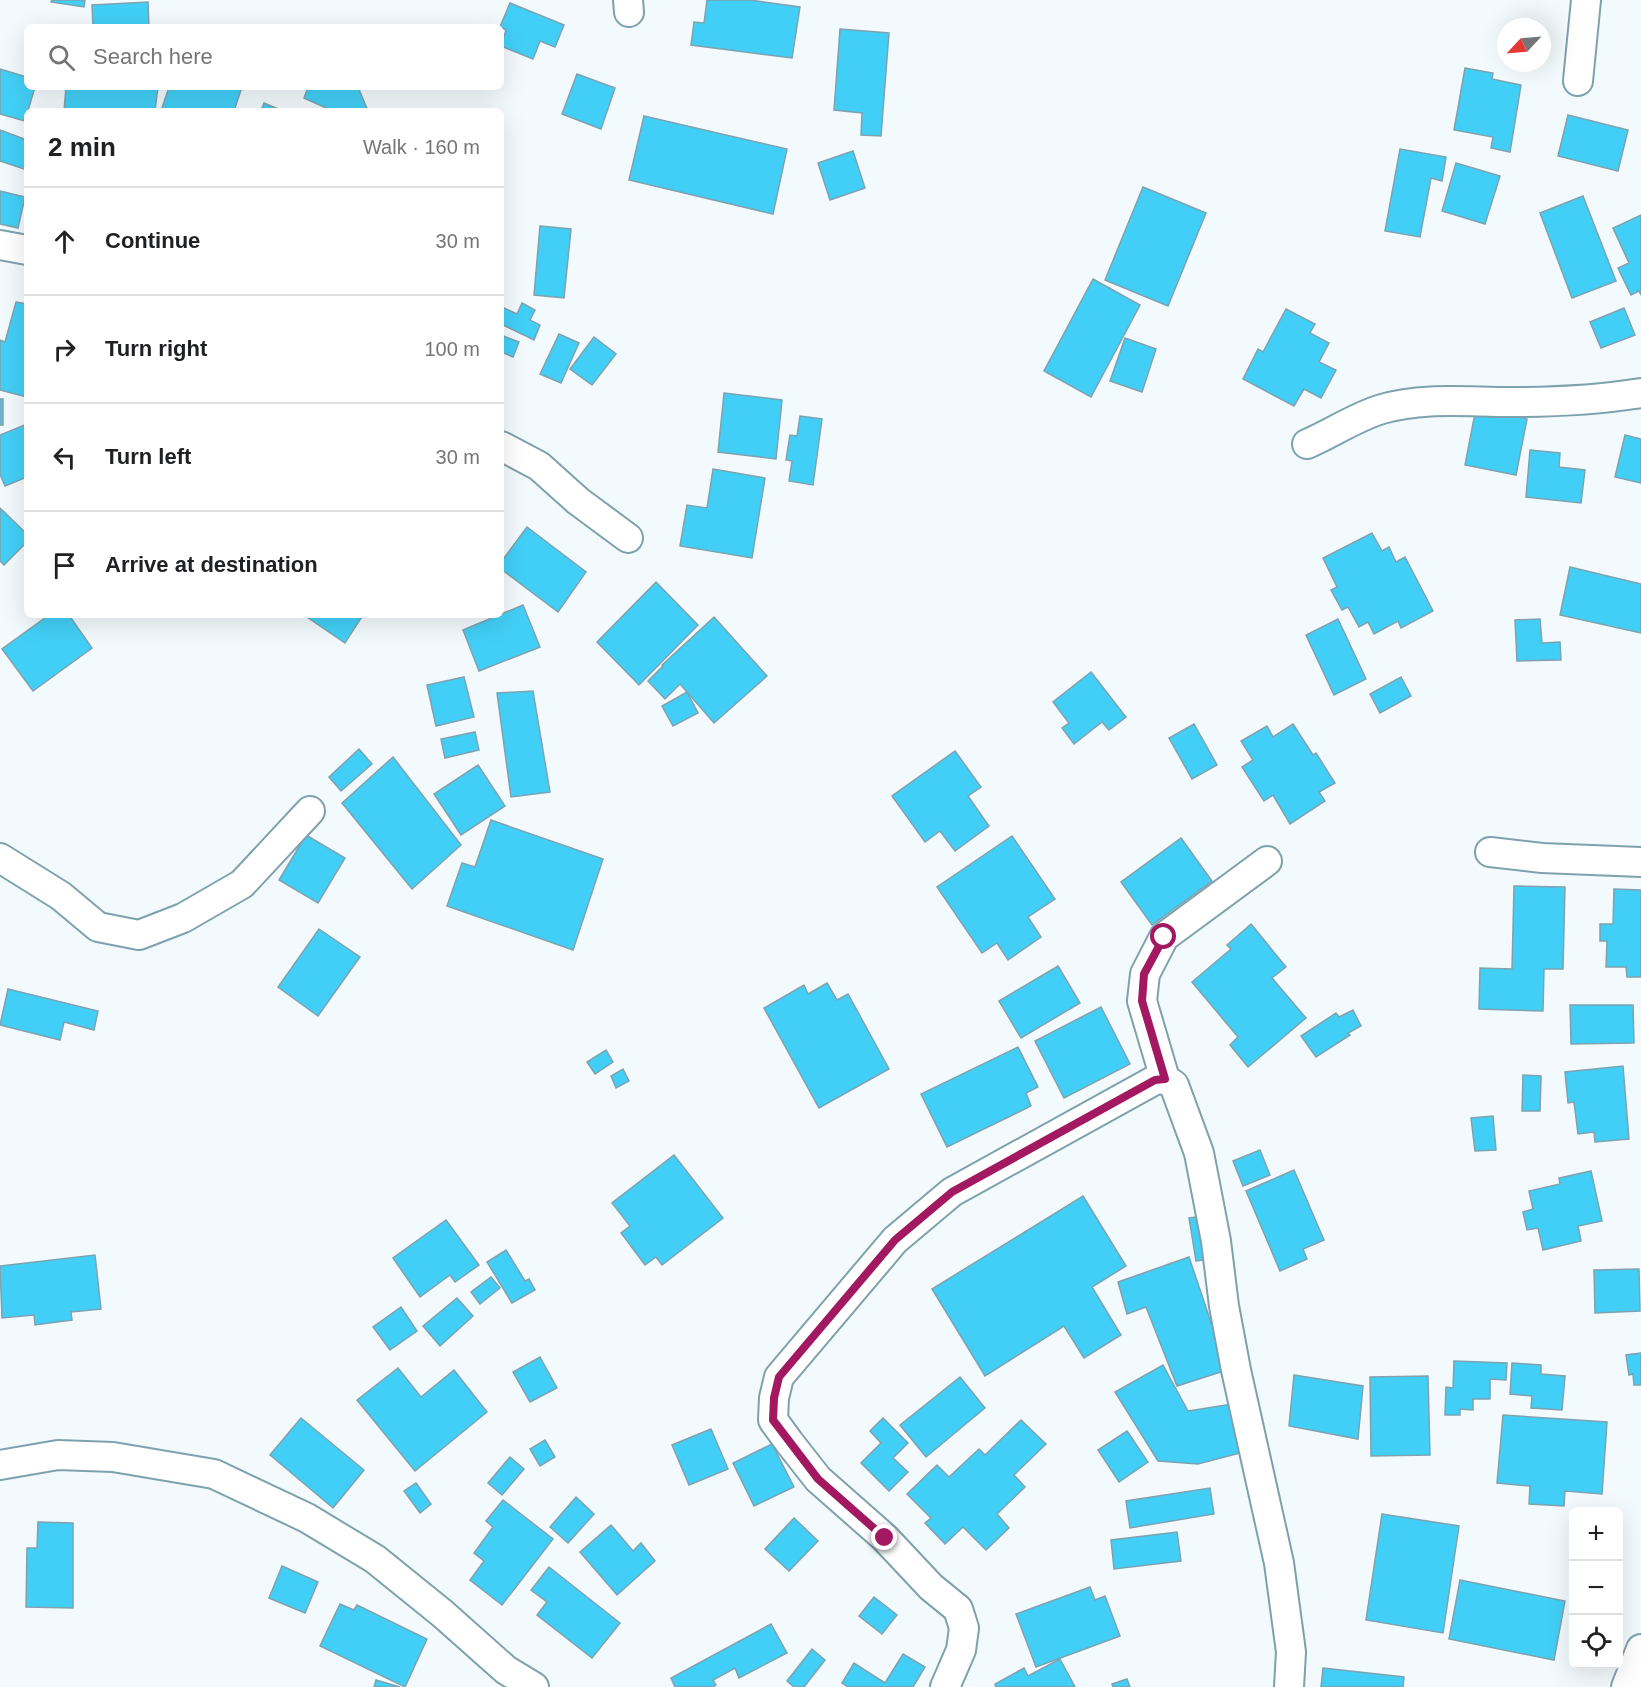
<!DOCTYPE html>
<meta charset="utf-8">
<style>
:root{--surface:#fff;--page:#f2f2f2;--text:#202124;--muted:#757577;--line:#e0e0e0}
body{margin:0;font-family:Helvetica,sans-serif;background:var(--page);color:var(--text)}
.controls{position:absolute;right:18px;bottom:18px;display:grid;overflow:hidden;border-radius:9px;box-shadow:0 6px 24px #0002}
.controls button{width:54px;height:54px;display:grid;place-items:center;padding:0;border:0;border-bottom:2px solid var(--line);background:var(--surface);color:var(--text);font:30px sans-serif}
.compass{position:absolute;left:1497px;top:18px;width:54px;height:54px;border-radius:50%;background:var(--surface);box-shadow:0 6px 24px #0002;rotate:244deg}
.stop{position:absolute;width:18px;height:18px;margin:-14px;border:4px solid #a21861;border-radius:50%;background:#fff}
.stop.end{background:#a21861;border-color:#fff;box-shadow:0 2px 6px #0008}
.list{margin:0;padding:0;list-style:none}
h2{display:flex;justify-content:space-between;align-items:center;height:78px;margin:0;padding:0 24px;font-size:26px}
h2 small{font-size:20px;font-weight:400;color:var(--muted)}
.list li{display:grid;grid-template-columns:39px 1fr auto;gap:18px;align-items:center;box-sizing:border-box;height:108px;padding:0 24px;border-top:2px solid var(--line)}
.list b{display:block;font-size:22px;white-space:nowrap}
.list em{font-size:20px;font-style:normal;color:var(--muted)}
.icon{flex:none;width:33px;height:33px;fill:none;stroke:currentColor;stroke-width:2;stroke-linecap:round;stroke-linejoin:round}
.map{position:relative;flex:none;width:1641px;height:1687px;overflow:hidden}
.search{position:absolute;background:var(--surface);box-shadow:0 6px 24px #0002;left:24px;top:24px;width:480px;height:66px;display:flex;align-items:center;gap:15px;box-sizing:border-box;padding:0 21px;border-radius:9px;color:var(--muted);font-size:22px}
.panel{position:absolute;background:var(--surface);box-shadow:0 6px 24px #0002;left:24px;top:108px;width:480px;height:510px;border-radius:9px}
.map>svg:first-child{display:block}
</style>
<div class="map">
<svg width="1641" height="1687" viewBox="0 0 1641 1687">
<rect width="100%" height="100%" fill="#f3fafd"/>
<g fill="#42cff7" stroke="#7ea2af" stroke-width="1.5">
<polygon points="52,0 85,0 84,7 51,2"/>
<polygon points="707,0 750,0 800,7 792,58 691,45 694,22 704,23"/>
<polygon points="148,2 149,27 93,27 92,5"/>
<polygon points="510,3 564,25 555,47 540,41 533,59 501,46 506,30 500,27"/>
<polygon points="840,29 889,33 881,136 861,135 862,113 834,110"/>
<polygon points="1465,68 1493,73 1492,79 1521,85 1510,152 1491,148 1493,137 1454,130"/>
<polygon points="0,69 27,77 27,87 35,87 25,121 0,114"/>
<polygon points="577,74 615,88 601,129 562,114"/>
<polygon points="66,87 158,87 155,111 64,111"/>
<polygon points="169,87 242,87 234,111 161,111"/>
<polygon points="308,87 358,87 368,111 333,111 304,98"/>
<polygon points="264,103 283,111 261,111"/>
<polygon points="1568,115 1628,130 1618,171 1558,156"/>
<polygon points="644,116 787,149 773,214 629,180"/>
<polygon points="0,130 27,140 27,170 0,161"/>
<polygon points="1400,149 1446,157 1442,181 1431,178 1420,237 1385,231"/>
<polygon points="853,151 865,188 830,200 818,163"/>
<polygon points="1456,163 1500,176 1485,224 1442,211"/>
<polygon points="1143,187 1206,213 1168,306 1105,280"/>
<polygon points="0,191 25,197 18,228 0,224"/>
<polygon points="1583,196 1616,281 1572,298 1540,213"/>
<polygon points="1641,215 1641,295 1639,291 1631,295 1618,268 1629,263 1613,228"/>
<polygon points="540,226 571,229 564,298 534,295"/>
<polygon points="1093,279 1140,305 1091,397 1044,371"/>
<polygon points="16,302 27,304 27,397 0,390 0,340 5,342"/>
<polygon points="522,303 535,310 530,320 540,325 534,340 501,324 502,307 517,314"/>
<polygon points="1624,308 1635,335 1601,348 1590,322"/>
<polygon points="1286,309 1315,324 1310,333 1329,343 1319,362 1336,370 1321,398 1304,389 1294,406 1243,379 1258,349 1263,352"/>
<polygon points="559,334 579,343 561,383 540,374"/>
<polygon points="501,335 519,342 513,357 501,352"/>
<polygon points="594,337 616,354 592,385 570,369"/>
<polygon points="1125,338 1156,349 1142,392 1110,381"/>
<polygon points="724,393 782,400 776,459 718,452"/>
<rect x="0" y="399" width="3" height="26"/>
<polygon points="1476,408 1527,419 1516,475 1465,465"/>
<polygon points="800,416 822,419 813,485 789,481 792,461 786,460 790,435 797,436"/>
<polygon points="27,424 27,477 5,486 0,474 0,435"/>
<polygon points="1625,435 1641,439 1641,483 1615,477"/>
<polygon points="1530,450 1560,453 1559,467 1585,470 1581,503 1526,497"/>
<polygon points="713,469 765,478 752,558 680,546 687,505 707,508"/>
<polygon points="0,508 27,534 27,542 4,565 0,561"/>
<polygon points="527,527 586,572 558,612 501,569 501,562"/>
<polygon points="1372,533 1382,551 1389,547 1396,562 1405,557 1433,611 1401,628 1398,621 1374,634 1368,622 1359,627 1348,607 1342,610 1331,590 1337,587 1323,558"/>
<polygon points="1570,567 1641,584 1641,633 1560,615"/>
<polygon points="656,582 698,625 639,685 597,642"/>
<polygon points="523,605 540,647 479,671 463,630"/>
<polygon points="49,615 69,615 92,648 33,691 2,649"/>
<polygon points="304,615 363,615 345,643"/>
<polygon points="714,617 767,676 714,723 680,684 665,699 648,681 663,666 662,665"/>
<polygon points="1338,619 1366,679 1334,695 1306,635"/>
<polygon points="1540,619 1542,643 1560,642 1561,660 1517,661 1515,620"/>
<polygon points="1091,672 1126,717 1109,730 1102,722 1074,744 1062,728 1069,723 1053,702"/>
<polygon points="464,677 474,717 436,726 427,685"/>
<polygon points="1401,677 1411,696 1380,713 1370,694"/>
<polygon points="533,691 550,792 511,797 497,693"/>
<polygon points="687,692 698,713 673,726 662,706"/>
<polygon points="1194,724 1217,765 1192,779 1169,738"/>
<polygon points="1293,724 1313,755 1316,753 1335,783 1319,792 1325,801 1290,824 1273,795 1264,801 1242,767 1253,760 1241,741 1267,726 1273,737"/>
<polygon points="475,732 479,750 445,758 441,739"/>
<polygon points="359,749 372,764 341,791 329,777"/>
<polygon points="955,751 981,787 968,796 989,826 955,851 940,831 925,842 892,796"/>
<polygon points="393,757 461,845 412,889 342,803"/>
<polygon points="478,765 505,806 461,835 434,794"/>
<polygon points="491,820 603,859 573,950 447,906 462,863 475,867"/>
<polygon points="306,835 345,858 318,903 279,880"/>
<polygon points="1012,836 1055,899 1028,917 1041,937 1008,960 997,943 982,953 937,887"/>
<polygon points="1181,838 1212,881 1152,925 1121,882"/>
<polygon points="1514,886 1565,887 1563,969 1544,969 1543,1011 1479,1009 1480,968 1512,969"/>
<polygon points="1614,889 1641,890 1641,977 1627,977 1626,967 1606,967 1607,941 1600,941 1600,924 1613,924"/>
<polygon points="1251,924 1286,967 1272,978 1306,1018 1248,1067 1230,1045 1238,1037 1192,982 1231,949 1227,945"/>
<polygon points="319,929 360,957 318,1016 278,987"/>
<polygon points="1058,966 1080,1003 1021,1038 999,1001"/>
<polygon points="827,983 837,1000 848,994 889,1069 819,1108 764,1008 804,985 808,994"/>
<polygon points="8,989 98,1011 94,1030 64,1022 60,1040 0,1025"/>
<polygon points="1570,1005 1633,1005 1634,1043 1571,1044"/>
<polygon points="1101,1007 1130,1064 1064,1098 1035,1041"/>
<polygon points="1353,1010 1361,1026 1348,1033 1350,1035 1316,1057 1301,1036 1336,1013 1339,1017"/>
<polygon points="1018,1047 1038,1087 1026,1093 1031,1106 947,1147 921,1094"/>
<polygon points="606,1050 613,1062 595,1074 587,1062"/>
<polygon points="1623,1066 1629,1139 1595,1142 1594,1132 1578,1134 1574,1102 1568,1103 1565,1072"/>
<polygon points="623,1069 629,1081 616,1088 611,1076"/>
<polygon points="1523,1075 1541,1076 1540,1111 1522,1111"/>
<polygon points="1493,1116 1496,1150 1475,1151 1471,1118"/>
<polygon points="1260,1150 1270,1175 1243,1186 1233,1161"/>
<polygon points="674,1155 723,1218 662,1265 656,1257 645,1265 621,1233 630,1226 612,1203"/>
<polygon points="1294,1170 1324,1240 1303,1249 1307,1259 1280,1271 1246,1191"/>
<polygon points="1591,1171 1602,1221 1578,1226 1581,1241 1543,1250 1538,1228 1527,1230 1523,1212 1533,1209 1529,1191 1560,1184 1559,1178"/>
<polygon points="1083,1196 1126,1266 1092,1287 1121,1335 1084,1358 1064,1326 985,1376 932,1289"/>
<polygon points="1204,1216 1210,1259 1196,1261 1189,1218"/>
<polygon points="446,1220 479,1265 455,1282 450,1275 420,1297 393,1258"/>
<polygon points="506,1250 525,1281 529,1279 535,1290 512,1303 487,1262"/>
<polygon points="95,1255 101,1309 71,1312 72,1320 35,1325 34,1315 2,1318 0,1266"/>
<polygon points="1189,1257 1227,1370 1177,1386 1146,1307 1127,1314 1118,1282"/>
<polygon points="1639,1269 1640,1311 1595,1313 1594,1270"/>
<polygon points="491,1277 500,1288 480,1304 471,1292"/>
<polygon points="457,1298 473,1316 440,1346 423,1326"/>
<polygon points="401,1307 417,1331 390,1350 373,1327"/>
<polygon points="1641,1353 1641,1385 1634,1385 1633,1374 1629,1375 1626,1355"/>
<polygon points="540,1357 557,1388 530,1402 513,1372"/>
<polygon points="1454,1361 1507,1363 1506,1380 1490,1379 1490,1399 1473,1399 1473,1410 1460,1409 1460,1415 1445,1415 1446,1387 1453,1388"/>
<polygon points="1512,1363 1541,1365 1541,1374 1565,1376 1562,1410 1531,1408 1532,1396 1510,1394"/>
<polygon points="1163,1365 1188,1411 1232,1404 1240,1453 1198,1464 1158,1461 1115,1392"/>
<polygon points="398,1368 421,1397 454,1370 487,1412 415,1471 357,1400"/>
<polygon points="1294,1375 1363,1386 1358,1439 1289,1426"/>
<polygon points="1428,1376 1430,1455 1371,1456 1370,1377"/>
<polygon points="960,1377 985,1408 926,1457 900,1425"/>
<polygon points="1503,1415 1607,1422 1602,1494 1565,1491 1564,1506 1529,1504 1530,1486 1497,1483"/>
<polygon points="301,1418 364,1470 333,1508 270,1455"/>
<polygon points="883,1418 908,1443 893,1458 908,1472 889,1491 861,1463 881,1443 870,1431"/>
<polygon points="1021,1420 1046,1444 1014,1475 1025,1487 997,1514 1009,1528 986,1550 963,1527 945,1544 925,1523 931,1518 907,1494 937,1465 949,1477 979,1449 985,1455"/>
<polygon points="711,1429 728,1469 689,1485 672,1445"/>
<polygon points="1127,1431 1148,1462 1119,1482 1098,1450"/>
<polygon points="545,1440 555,1457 540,1466 530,1449"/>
<polygon points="772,1444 794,1487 754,1506 733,1463"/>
<polygon points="510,1457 524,1469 502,1495 488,1483"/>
<polygon points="416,1483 431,1504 420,1513 404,1491"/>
<polygon points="1210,1488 1214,1514 1130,1528 1126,1501"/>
<polygon points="576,1497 594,1514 568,1543 550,1527"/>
<polygon points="503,1500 553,1539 502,1605 470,1580 484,1561 474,1553 493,1527 486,1521"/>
<polygon points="1382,1514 1459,1526 1443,1633 1366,1620"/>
<polygon points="794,1518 818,1541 789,1571 765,1549"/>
<polygon points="38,1522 73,1523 73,1608 26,1607 27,1548 37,1548"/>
<polygon points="611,1525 633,1551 641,1543 655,1561 617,1595 580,1552"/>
<polygon points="1177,1532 1181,1561 1114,1569 1111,1540"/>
<polygon points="282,1566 318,1582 305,1613 269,1598"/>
<polygon points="549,1567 620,1623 592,1658 537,1615 547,1602 531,1590"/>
<polygon points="1460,1580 1565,1601 1554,1660 1449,1639"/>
<polygon points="1090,1587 1095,1600 1105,1596 1120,1636 1036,1667 1016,1614"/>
<polygon points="874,1597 897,1615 882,1634 859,1616"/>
<polygon points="340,1604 354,1610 357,1605 427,1639 405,1687 320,1646"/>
<polygon points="771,1624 787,1653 739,1678 735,1668 713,1680 716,1685 713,1687 675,1687 671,1678"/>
<polygon points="812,1649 825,1660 804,1687 794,1687 787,1681"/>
<polygon points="903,1654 925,1667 913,1687 848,1687 842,1683 854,1663 885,1683"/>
<polygon points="1060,1659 1075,1687 996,1687 995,1684 1024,1668 1028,1676"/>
<polygon points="1323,1668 1404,1677 1403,1687 1321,1687"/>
<polygon points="1127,1679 1130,1687 1113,1687 1112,1684"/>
<polygon points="376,1680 400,1687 374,1687"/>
</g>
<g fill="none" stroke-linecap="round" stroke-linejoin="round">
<defs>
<g id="minor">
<polyline points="628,0 629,12"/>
<polyline points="1578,81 1586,0"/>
<polyline points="0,245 27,250"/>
<path d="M1307 444C1333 433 1355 417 1382 409 1423 397 1467 402 1509 402 1553 402 1597 400 1641 393"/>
<polyline points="501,446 539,466 578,501 628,538"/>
<polyline points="1490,852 1542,858 1641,862"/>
<polyline points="0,858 61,896 98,927 139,935 183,918 242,884 310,811"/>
<polyline points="1165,1079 1142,1001 1145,974 1164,937 1267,861"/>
<polyline points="0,1465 58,1455 113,1457 214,1474 307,1518 375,1559 443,1614 506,1670 534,1687"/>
<polyline points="945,1687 961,1650 964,1628 958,1609 931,1587 885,1538 818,1479 789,1442 773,1420 774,1398 779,1377 895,1240 952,1192 1155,1080 1165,1079 1174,1085 1199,1153 1216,1241 1224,1306 1236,1370 1279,1563 1291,1652 1289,1687"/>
<polyline points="1626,1687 1641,1649"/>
</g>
</defs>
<use href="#minor" stroke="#7ea1ae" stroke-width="32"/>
<use href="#minor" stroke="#fff" stroke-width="28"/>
</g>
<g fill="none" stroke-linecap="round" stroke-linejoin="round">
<polyline stroke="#a21861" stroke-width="8" points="885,1538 818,1479 773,1420 774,1398 779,1377 895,1240 952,1192 1155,1080 1165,1079 1142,1001 1144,974 1164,937"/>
</g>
</svg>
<div class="controls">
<button>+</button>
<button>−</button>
<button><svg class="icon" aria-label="locate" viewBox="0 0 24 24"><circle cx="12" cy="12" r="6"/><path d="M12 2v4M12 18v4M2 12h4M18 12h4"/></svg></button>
</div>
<svg class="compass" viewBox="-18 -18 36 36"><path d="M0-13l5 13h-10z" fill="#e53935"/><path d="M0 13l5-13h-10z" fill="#757577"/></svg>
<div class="stop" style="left:1164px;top:937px"></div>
<div class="stop end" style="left:885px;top:1538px"></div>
<div class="search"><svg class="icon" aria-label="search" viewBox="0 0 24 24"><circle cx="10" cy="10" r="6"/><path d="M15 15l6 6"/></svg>Search here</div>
<section class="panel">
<h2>2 min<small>Walk · 160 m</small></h2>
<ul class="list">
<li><svg class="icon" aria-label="ahead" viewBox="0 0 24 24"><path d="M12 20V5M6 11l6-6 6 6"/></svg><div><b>Continue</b></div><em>30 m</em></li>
<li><svg class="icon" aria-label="right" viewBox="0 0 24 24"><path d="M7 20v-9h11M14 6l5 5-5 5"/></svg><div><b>Turn right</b></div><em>100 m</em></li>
<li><svg class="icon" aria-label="left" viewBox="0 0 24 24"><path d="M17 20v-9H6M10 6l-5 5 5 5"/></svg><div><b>Turn left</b></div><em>30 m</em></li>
<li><svg class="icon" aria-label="arrive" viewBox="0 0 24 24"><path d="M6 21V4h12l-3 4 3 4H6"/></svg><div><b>Arrive at destination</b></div></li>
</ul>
</section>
</div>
